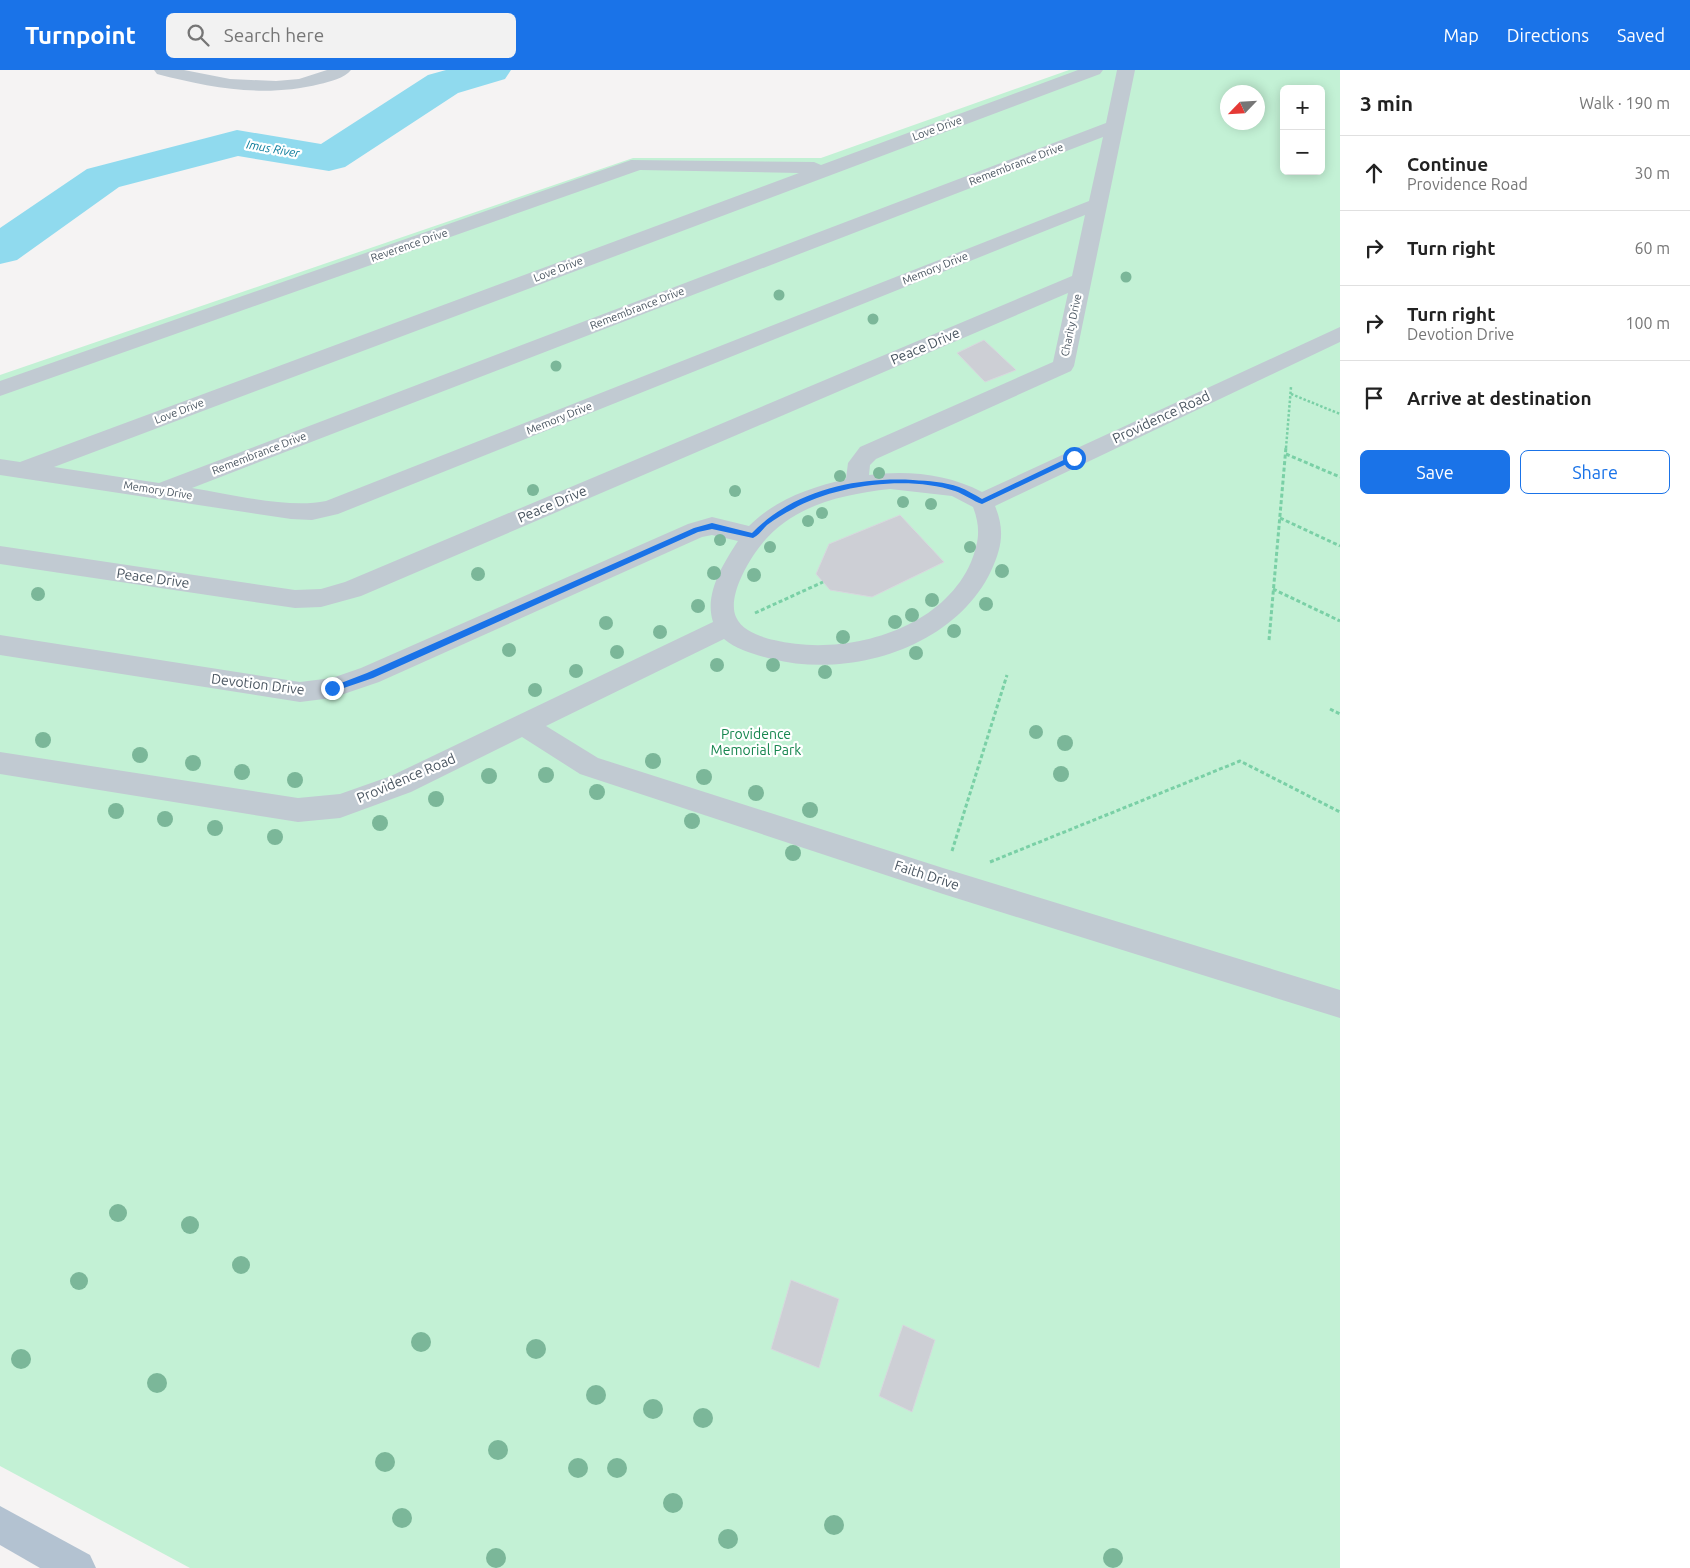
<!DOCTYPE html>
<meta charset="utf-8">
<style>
:root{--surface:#fff;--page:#f2f2f2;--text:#222;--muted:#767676;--line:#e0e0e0;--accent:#1a73e8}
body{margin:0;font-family:Ubuntu,sans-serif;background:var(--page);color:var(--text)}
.controls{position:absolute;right:15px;top:15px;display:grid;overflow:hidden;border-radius:8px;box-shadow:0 2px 12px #0003}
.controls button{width:45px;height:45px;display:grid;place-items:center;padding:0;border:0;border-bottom:1px solid var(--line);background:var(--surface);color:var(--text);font:25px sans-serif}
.compass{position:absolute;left:1220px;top:15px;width:45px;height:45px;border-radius:50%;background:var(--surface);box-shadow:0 2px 12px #0003;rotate:245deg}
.stop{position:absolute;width:15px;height:15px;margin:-11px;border:4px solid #1a73e8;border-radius:50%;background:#fff}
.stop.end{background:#1a73e8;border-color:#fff;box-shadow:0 1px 5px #0008}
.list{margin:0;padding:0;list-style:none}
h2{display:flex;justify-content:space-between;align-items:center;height:65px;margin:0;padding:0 20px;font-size:21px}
h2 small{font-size:16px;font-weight:400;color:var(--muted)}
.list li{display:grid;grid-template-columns:32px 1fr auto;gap:15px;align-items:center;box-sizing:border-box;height:75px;padding:0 20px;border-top:1px solid var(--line)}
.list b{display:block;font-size:19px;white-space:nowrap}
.list p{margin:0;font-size:16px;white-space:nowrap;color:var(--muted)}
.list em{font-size:16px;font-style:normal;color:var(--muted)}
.actions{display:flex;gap:10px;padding:15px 20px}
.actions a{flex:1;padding:11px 0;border:1px solid var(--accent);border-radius:8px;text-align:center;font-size:18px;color:var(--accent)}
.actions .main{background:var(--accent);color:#fff}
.icon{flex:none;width:28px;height:28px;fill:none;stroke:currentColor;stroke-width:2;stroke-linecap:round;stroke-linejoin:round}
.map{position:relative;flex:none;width:1340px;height:1498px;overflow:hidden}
header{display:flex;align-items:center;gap:30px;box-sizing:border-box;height:70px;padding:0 25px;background:var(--accent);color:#fff}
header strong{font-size:24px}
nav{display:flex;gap:28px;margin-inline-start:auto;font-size:18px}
.search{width:350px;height:45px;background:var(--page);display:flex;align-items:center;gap:12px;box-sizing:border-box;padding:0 18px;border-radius:8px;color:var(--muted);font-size:19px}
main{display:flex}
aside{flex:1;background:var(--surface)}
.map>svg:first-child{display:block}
</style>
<header>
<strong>Turnpoint</strong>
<div class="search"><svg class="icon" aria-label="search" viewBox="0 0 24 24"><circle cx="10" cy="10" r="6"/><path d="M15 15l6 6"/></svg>Search here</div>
<nav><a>Map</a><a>Directions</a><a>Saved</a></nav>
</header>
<main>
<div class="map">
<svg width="1340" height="1498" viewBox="0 0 1340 1498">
<rect width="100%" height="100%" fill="#f5f3f3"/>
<path fill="#c3f1d5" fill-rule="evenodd" d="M1069 0H1340V1498H190L0 1396V305L633 88H821ZM1284 19H1321V101H1284ZM1228 22H1258V52H1228Z"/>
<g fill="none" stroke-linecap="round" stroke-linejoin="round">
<polygon fill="#90daee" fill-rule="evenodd" points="446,0 511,0 505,9 458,23 345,97 329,101 238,86 119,117 17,190 0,194 0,158 87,99 237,60 321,74 428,5"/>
</g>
<g fill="#cdcfd5" stroke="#d7d9de">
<polygon points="984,270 1016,300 985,312 957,283"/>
<polygon points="900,445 944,492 872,527 830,520 816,504 829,474"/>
<polygon points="791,1210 839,1229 819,1298 771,1279"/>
<polygon points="903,1255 935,1270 912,1342 879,1326"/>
</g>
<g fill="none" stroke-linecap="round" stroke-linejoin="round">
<g stroke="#7ad0a6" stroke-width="2.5" stroke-dasharray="2.5 2" stroke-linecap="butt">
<polyline points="1291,324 1340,344"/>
<polyline points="1286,378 1291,317"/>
</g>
<g stroke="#7ad0a6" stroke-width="3" stroke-dasharray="4 2.5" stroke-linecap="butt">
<polyline points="1286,384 1340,407"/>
<polyline points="1280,448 1340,476"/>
<polyline points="1273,519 1340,551"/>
<polyline points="755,543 823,512"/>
<polyline points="1269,570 1286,377"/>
<polyline points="1330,639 1340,644"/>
<polyline points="952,781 1007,605"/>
<polyline points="990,792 1240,691 1340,742"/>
</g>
<g fill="#c1cad2" fill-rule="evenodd">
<path d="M154 0H184L230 9 276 11 299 9 327 0H351C345 8 329 12 320 14 264 28 212 18 157 4Z"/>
<path d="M1078 0H1103L1100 4 54 397 159 413 1106 53 1117 0H1135L1074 296 1071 301 876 389 870 395 869 405C907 400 948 404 982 422L1340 257V272L995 436C1005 460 1002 477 991 501 955 577 851 609 772 589 756 585 737 580 724 569L546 656 598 688 943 798 1340 920V948L943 824 589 707 580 704 522 667 411 722 340 748 298 752 0 704V682L298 728 340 724 391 706 713 552C704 524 723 494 738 471L712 465 702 467 379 612 332 628 300 632 0 585V565L300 612 332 608 361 598 688 454 712 447 749 456C776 429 809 418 846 409L848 393 860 377 1053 292 1068 223 361 526 321 537 295 538 0 494V476L295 520 321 519 345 512 1072 206 1085 145 338 444 312 450 291 449 0 405V389L20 392 799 103 640 100 0 326V311L631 90 814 92 821 95ZM1103 67 1089 131 326 431C288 439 231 424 192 418ZM890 419 952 426 973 437C981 458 979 472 971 492 941 562 842 587 774 570 761 567 742 561 736 547 728 529 744 499 755 483 786 437 837 425 890 419Z"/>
</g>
<polygon fill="#b3c2d1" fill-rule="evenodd" points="0,1436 90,1485 96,1498 40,1498 0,1475"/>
</g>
<g fill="#7bb799">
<circle cx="1126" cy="207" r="5.5"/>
<circle cx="779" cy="225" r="5.5"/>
<circle cx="873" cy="249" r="5.5"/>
<circle cx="556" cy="296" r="5.5"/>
<circle cx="879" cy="403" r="6"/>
<circle cx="840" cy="406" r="6"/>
<circle cx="533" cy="420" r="6"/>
<circle cx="735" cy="421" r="6"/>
<circle cx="903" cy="432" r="6"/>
<circle cx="931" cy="434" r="6"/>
<circle cx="822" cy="443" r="6"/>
<circle cx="808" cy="451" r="6"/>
<circle cx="720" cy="470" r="6"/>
<circle cx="770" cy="477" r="6"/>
<circle cx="970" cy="477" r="6"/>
<circle cx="1002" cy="501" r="7"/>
<circle cx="714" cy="503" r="7"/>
<circle cx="478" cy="504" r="7"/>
<circle cx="754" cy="505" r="7"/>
<circle cx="38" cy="524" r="7"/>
<circle cx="932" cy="530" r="7"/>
<circle cx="986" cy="534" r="7"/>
<circle cx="698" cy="536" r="7"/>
<circle cx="912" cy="545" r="7"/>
<circle cx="895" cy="552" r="7"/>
<circle cx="606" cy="553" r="7"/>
<circle cx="954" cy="561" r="7"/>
<circle cx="660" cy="562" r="7"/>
<circle cx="843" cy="567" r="7"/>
<circle cx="509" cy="580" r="7"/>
<circle cx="617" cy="582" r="7"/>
<circle cx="916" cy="583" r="7"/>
<circle cx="717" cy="595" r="7"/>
<circle cx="773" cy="595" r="7"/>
<circle cx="576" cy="601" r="7"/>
<circle cx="825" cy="602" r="7"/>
<circle cx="535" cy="620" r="7"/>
<circle cx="1036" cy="662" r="7"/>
<circle cx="43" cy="670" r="8"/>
<circle cx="1065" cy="673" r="8"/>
<circle cx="140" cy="685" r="8"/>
<circle cx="653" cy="691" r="8"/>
<circle cx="193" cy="693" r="8"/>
<circle cx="242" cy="702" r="8"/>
<circle cx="1061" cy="704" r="8"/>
<circle cx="546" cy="705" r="8"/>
<circle cx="489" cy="706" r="8"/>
<circle cx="704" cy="707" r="8"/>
<circle cx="295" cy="710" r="8"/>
<circle cx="597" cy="722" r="8"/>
<circle cx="756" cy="723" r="8"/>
<circle cx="436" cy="729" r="8"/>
<circle cx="810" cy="740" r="8"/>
<circle cx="116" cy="741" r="8"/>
<circle cx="165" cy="749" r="8"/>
<circle cx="692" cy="751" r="8"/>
<circle cx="380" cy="753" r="8"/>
<circle cx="215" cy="758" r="8"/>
<circle cx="275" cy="767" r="8"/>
<circle cx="793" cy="783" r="8"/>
<circle cx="118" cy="1143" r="9"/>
<circle cx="190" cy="1155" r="9"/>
<circle cx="241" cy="1195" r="9"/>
<circle cx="79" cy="1211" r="9"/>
<circle cx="421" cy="1272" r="10"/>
<circle cx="536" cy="1279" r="10"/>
<circle cx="21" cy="1289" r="10"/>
<circle cx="157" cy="1313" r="10"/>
<circle cx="596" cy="1325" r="10"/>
<circle cx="653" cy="1339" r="10"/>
<circle cx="703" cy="1348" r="10"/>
<circle cx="498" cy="1380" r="10"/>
<circle cx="385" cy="1392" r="10"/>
<circle cx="578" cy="1398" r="10"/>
<circle cx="617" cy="1398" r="10"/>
<circle cx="673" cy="1433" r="10"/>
<circle cx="402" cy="1448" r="10"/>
<circle cx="834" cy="1455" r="10"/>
<circle cx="728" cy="1469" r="10"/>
<circle cx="496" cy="1488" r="10"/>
<circle cx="1113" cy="1488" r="10"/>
</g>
<path fill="#1a73e8" d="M1074 385 1077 389 982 434C973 431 964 424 955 421 908 405 835 415 793 439 785 443 775 449 767 455 762 460 759 465 753 468L712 459 698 462 373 608 332 622 328 618 367 603 694 458 712 453 752 463C794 420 856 407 913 410 928 411 945 412 959 417 967 420 975 425 982 429Z"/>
<g text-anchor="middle" stroke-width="4.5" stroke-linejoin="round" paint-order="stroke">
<g font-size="11" fill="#4a5661" stroke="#fff">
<text transform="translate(937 58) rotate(-20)" y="4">Love Drive</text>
<text transform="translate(1016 94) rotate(-21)" y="4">Remembrance Drive</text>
<text transform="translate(409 175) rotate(-19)" y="4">Reverence Drive</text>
<text transform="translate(935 198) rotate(-22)" y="4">Memory Drive</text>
<text transform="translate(558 199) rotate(-21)" y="4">Love Drive</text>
<text transform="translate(637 238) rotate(-21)" y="4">Remembrance Drive</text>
<text transform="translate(1071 255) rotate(-78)" y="4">Charity Drive</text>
<text transform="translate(179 341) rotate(-21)" y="4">Love Drive</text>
<text transform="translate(559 348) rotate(-22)" y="4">Memory Drive</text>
<text transform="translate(259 383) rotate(-21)" y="4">Remembrance Drive</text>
<text transform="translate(158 420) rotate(9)" y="4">Memory Drive</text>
</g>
<g font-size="12" font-style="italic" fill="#0c7c9b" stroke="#fff">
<text transform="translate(273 79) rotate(10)" y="4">Imus River</text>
</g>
<g font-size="14" fill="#4a5661" stroke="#fff">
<text transform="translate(925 276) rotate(-23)" y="5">Peace Drive</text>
<text transform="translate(1161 347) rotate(-25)" y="5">Providence Road</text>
<text transform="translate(552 434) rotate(-23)" y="5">Peace Drive</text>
<text transform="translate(153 508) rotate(8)" y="5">Peace Drive</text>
<text transform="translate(258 614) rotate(7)" y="5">Devotion Drive</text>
<text transform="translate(406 708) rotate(-23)" y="5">Providence Road</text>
<text transform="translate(927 805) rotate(18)" y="5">Faith Drive</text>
</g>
<g font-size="14" fill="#17864f" stroke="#fff">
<text x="756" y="669">Providence<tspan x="756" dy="16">Memorial Park</tspan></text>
</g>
</g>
</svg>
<div class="controls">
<button>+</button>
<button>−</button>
</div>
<svg class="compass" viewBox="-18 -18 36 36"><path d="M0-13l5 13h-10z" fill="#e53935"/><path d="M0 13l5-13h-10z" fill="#767676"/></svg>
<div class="stop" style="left:1074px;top:388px"></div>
<div class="stop end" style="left:332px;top:618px"></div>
</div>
<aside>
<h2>3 min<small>Walk · 190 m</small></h2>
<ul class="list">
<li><svg class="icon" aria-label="ahead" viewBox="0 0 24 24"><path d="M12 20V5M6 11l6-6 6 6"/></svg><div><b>Continue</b><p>Providence Road</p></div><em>30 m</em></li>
<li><svg class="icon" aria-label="right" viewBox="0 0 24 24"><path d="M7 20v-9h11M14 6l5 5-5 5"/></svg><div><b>Turn right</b></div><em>60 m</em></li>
<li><svg class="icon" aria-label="right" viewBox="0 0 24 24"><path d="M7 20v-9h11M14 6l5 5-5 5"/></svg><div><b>Turn right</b><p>Devotion Drive</p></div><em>100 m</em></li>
<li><svg class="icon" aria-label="arrive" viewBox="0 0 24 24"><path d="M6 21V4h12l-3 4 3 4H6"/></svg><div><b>Arrive at destination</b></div></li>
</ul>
<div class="actions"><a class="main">Save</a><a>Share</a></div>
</aside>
</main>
